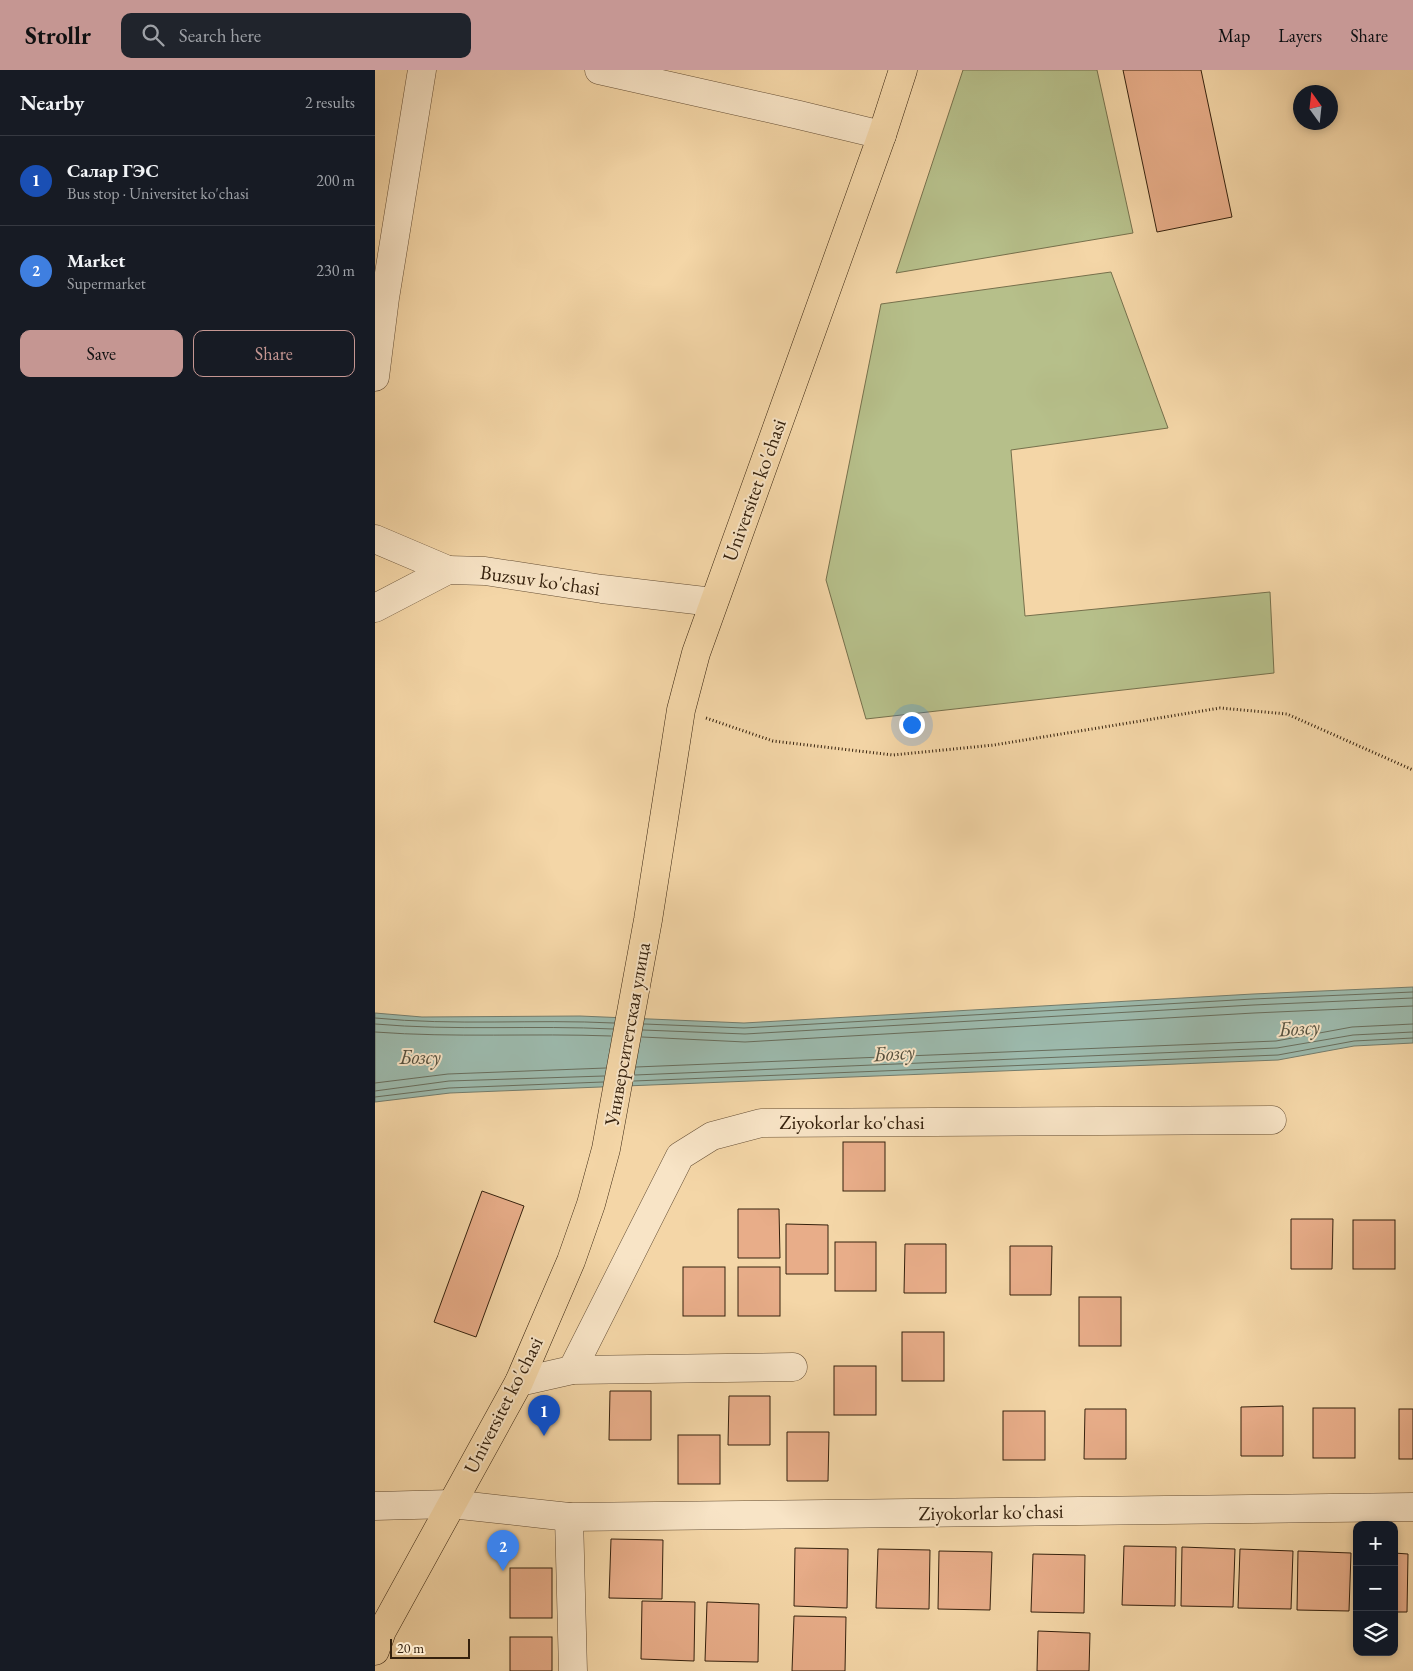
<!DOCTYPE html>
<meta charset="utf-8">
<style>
:root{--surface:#171b24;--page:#20242c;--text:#f1f3f6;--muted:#9ea1a6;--line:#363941;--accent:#c59692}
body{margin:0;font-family:"EB Garamond",serif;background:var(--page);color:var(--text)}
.controls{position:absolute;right:15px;bottom:15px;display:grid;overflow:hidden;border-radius:10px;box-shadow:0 2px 8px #0003}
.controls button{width:45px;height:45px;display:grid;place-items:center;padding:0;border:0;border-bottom:1px solid var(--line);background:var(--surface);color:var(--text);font:25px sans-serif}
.compass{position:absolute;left:918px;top:15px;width:45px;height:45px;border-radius:50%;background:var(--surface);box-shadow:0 2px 8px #0003;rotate:345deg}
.scale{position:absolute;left:15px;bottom:12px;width:80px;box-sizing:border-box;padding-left:5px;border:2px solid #35210d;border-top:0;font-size:14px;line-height:18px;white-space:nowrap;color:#35210d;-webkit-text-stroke:4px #f8e4c6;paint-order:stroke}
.you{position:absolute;left:536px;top:654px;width:18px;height:18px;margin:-12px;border:4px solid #fff;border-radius:50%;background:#1a73e8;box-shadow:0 0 0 8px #1a73e833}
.badge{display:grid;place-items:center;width:32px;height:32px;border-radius:50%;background:var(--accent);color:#fff;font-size:16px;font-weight:700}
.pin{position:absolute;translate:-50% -41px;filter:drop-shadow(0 1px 2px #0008)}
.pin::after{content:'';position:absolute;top:26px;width:18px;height:15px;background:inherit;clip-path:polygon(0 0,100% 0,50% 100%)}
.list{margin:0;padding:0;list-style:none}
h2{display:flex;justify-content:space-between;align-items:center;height:65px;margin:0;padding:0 20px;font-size:21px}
h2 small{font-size:16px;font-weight:400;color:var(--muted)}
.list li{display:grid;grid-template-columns:32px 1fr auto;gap:15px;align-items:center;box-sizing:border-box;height:90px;padding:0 20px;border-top:1px solid var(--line)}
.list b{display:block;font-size:19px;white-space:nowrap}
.list p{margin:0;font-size:16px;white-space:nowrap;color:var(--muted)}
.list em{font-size:16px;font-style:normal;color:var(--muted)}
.actions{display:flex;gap:10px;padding:15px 20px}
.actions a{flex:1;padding:11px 0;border:1px solid var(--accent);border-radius:10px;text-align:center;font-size:18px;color:var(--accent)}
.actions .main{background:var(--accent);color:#111}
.icon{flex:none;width:28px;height:28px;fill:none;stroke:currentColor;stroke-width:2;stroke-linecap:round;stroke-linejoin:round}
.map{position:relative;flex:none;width:1038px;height:1601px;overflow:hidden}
header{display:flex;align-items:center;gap:30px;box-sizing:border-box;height:70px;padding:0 25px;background:var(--accent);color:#111}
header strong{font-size:24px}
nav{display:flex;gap:28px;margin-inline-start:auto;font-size:18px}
.search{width:350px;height:45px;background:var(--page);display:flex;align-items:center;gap:12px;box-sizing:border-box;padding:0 18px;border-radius:10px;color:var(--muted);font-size:19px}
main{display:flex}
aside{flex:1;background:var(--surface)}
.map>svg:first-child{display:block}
</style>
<header>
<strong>Strollr</strong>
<div class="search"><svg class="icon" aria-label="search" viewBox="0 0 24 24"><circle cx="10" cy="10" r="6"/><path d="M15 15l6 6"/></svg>Search here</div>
<nav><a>Map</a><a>Layers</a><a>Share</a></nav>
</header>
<main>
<aside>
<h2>Nearby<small>2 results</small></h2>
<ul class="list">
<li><span class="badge" style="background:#1a4fb4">1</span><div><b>Салар ГЭС</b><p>Bus stop · Universitet ko'chasi</p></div><em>200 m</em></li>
<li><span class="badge" style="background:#3f7fe0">2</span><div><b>Market</b><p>Supermarket</p></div><em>230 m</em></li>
</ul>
<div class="actions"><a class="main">Save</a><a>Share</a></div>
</aside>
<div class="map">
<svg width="1038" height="1601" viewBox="0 0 1038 1601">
<rect width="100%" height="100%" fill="#f4d6a7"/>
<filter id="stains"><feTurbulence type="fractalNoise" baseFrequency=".004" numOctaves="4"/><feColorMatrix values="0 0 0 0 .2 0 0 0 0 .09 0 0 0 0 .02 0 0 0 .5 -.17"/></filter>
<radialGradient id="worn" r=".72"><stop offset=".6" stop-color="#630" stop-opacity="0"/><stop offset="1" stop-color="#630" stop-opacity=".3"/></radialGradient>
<g fill="#b6bf8a" stroke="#76704c">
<polygon points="588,0 722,0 758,163 521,203"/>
<polygon points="736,202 793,358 636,380 650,546 895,522 899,603 491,649 451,510 506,234"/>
</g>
<polygon fill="#9cb9ac" stroke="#737c6c" points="1038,917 1038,973 979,976 903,990 75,1023 0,1032 0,943 47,947 205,946 369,953 878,924"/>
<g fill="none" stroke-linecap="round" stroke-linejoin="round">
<g stroke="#686d5c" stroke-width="1">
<path d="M0 948C79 956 159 949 239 953"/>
<path d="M0 954C79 961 159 955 238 959"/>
<polyline points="269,954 369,958 878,929 1038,922"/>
<polyline points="268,960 370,964 878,935 1038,928"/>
<path d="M0 962C79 968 158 963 236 966"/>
<polyline points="267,967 370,972 879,943 1038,936"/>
<polyline points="261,997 901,971 977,957 1038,954"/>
<polyline points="260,1005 902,978 978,965 1038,962"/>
<polyline points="259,1011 903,985 979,971 1038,968"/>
<polyline points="0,1013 73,1004 231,998"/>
<polyline points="0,1021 74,1011 229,1006"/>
<polyline points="0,1027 74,1018 228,1012"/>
</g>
</g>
<g fill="#e8ad89" stroke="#35210d">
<polygon points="748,0 826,0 857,147 782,162"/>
<rect x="468" y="1072" width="42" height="49"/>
<polygon points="107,1121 149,1136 101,1267 59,1252"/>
<polygon points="363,1139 404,1139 405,1188 363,1188"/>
<polygon points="916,1149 958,1149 957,1199 916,1199"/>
<rect x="978" y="1150" width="42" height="49"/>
<polygon points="411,1154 453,1155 453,1204 411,1204"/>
<rect x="460" y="1172" width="41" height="49"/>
<polygon points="530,1174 571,1174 571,1223 529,1223"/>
<polygon points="635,1176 677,1176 676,1225 635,1225"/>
<rect x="308" y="1197" width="42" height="49"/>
<rect x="363" y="1197" width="42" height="49"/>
<rect x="704" y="1227" width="42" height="49"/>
<rect x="527" y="1262" width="42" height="49"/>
<rect x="459" y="1296" width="42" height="49"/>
<polygon points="235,1321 276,1321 276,1370 234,1370"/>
<polygon points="354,1326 395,1326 395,1375 353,1375"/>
<polygon points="908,1336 908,1386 866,1386 866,1337"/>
<rect x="938" y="1338" width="42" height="50"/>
<polygon points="710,1339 751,1339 751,1389 709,1389"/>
<rect x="1024" y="1339" width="14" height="50"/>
<rect x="628" y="1341" width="42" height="49"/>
<polygon points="412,1362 454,1362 453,1411 412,1411"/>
<rect x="303" y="1365" width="42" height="49"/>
<polygon points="236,1469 288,1470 287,1529 234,1528"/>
<polygon points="749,1476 801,1477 800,1536 747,1535"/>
<polygon points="807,1477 860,1479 858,1537 806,1536"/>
<polygon points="420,1478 473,1479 472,1538 419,1536"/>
<polygon points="503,1479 555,1480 554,1539 501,1538"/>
<polygon points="865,1479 918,1481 916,1539 863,1538"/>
<polygon points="564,1481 617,1482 615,1540 563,1539"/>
<polygon points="923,1481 976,1483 974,1541 922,1540"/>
<polygon points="981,1483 982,1483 982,1541 980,1541"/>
<polygon points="1019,1483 1033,1484 1032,1542 1019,1542"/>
<polygon points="658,1484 710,1485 709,1543 656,1542"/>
<rect x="135" y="1498" width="42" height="50"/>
<polygon points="267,1531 320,1532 319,1591 266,1589"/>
<polygon points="332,1532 384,1534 383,1592 330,1591"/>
<polygon points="419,1546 471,1547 470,1601 417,1601"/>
<polygon points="663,1561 715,1563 714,1601 662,1601"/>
<rect x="135" y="1567" width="42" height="34"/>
</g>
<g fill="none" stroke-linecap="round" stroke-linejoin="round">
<defs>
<g id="minor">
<polyline points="224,0 424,45 507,65"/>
<polyline points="0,307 10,228 47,0"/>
<polyline points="0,469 73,500"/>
<polyline points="0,538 73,500 110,501 227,519 338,532"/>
<polyline points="197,1300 305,1086 337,1066 386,1053 897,1050"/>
<polyline points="144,1312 197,1300 418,1297"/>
<polyline points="0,1436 76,1434 194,1447 1038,1437"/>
<polyline points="194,1447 198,1601"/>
</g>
<polyline id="major" points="0,1581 7,1561 144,1312 196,1191 216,1134 231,1079 273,850 306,640 321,583 507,65 528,0"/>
</defs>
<use href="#minor" stroke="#654e34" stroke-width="29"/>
<use href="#major" stroke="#35210d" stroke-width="29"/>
<polyline stroke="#35210d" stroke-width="3" stroke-dasharray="1 2.5" stroke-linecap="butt" points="331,648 398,671 518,685 619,675 845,638 912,644 1038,700"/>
<use href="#minor" stroke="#f8e4c6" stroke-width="28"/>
<use href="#major" stroke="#f4d6a7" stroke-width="28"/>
</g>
<g text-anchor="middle" stroke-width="4" stroke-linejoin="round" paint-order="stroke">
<g font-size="20" fill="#35210d" stroke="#f8e4c6">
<text transform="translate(379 420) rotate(-70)" y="7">Universitet ko'chasi</text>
<text transform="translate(165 510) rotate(8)" y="7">Buzsuv ko'chasi</text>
<text transform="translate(252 964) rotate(-80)" y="7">Университетская улица</text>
<text x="477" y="1059">Ziyokorlar ko'chasi</text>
<text transform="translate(128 1335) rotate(-63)" y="7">Universitet ko'chasi</text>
<text transform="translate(616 1442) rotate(-1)" y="7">Ziyokorlar ko'chasi</text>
</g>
<g font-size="21" font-style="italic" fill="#544f3d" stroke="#f8e4c6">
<text transform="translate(924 958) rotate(-4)" y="7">Бозсу</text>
<text transform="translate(519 983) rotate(-4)" y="7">Бозсу</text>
<text x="45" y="994">Бозсу</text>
</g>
</g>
<rect width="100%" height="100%" filter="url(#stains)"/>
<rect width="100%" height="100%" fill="url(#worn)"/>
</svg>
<div class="controls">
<button>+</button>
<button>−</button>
<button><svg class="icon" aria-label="layers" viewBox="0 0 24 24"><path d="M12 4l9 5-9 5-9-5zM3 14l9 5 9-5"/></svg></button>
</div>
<svg class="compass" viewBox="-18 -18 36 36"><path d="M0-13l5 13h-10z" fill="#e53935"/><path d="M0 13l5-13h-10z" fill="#9ea1a6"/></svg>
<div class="scale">20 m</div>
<div class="you"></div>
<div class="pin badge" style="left:169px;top:1366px;background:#1a4fb4">1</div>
<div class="pin badge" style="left:128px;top:1501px;background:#3f7fe0">2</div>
</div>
</main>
